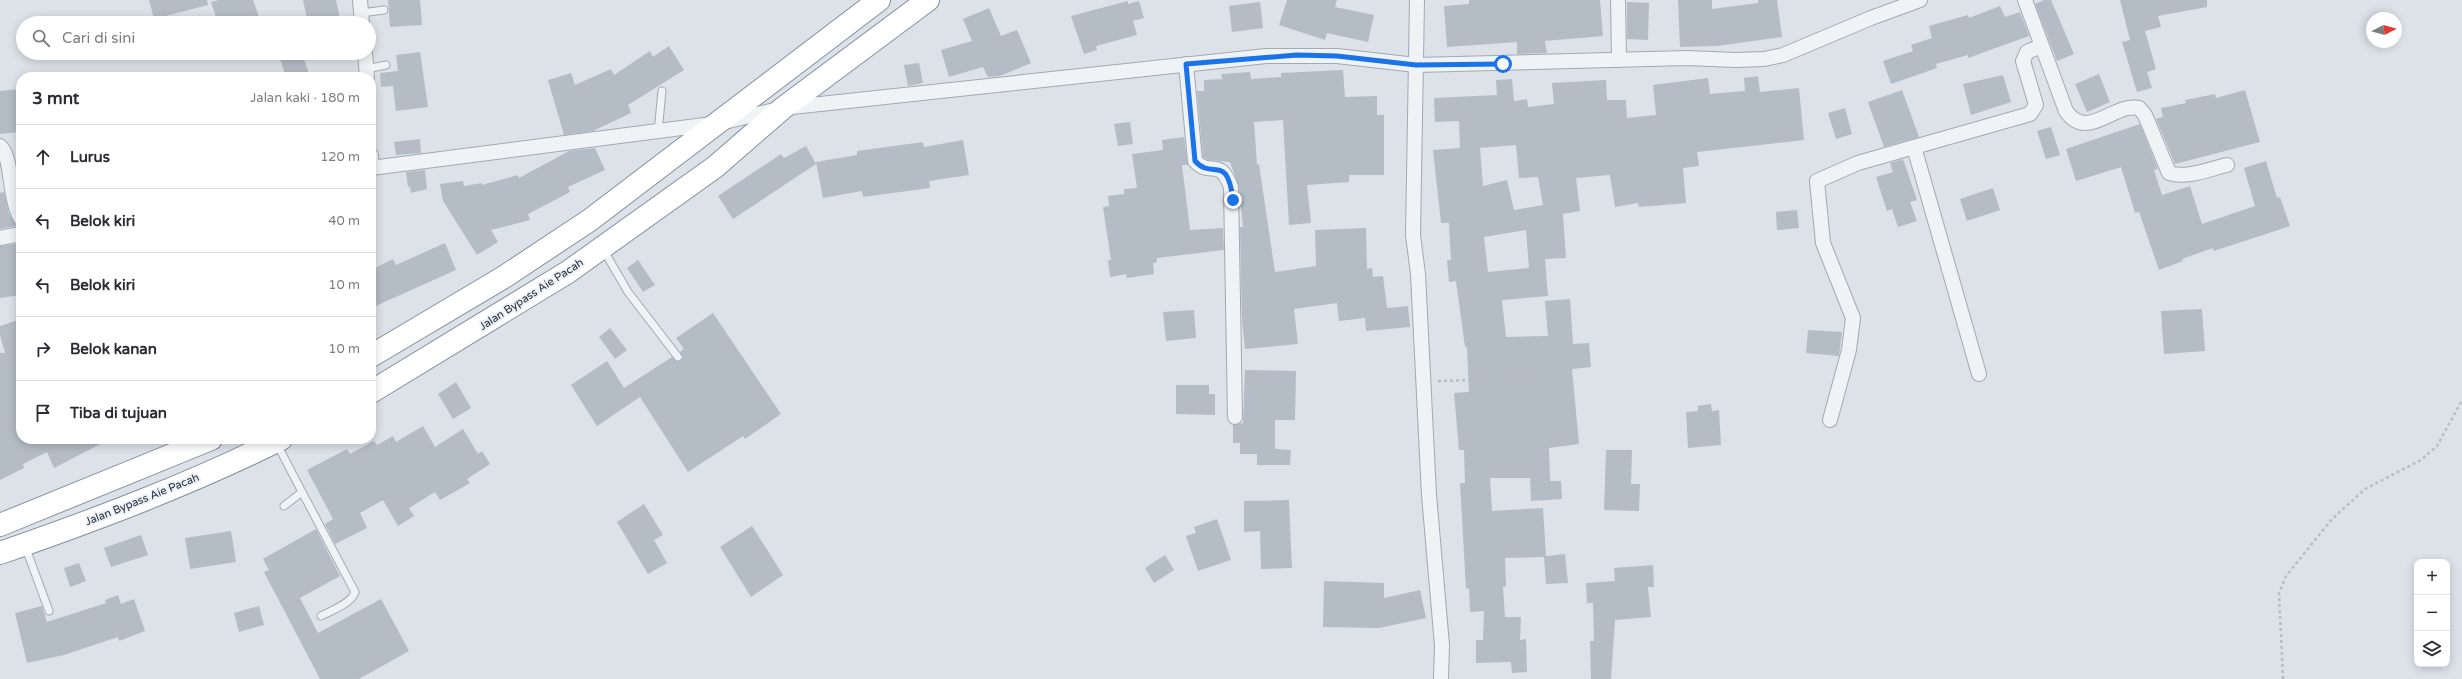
<!DOCTYPE html>
<html lang="id">
<meta charset="utf-8">
<style>
:root{--surface:#fff;--page:#f2f2f3;--text:#2b2b33;--muted:#7c7c81;--line:#e1e1e2}
body{margin:0;font-family:"Varela Round",sans-serif;background:var(--page);color:var(--text)}
.controls{position:absolute;right:12px;bottom:12px;display:grid;overflow:hidden;border-radius:8px;box-shadow:0 2px 10px #0003}
.controls button{width:36px;height:36px;display:grid;place-items:center;padding:0;border:0;border-bottom:1px solid var(--line);background:var(--surface);color:var(--text);font:20px sans-serif}
.compass{position:absolute;left:2366px;top:12px;width:36px;height:36px;border-radius:50%;background:var(--surface);box-shadow:0 2px 10px #0003;rotate:84deg}
.stop{position:absolute;width:12px;height:12px;margin:-9px;border:3px solid #1a73e8;border-radius:50%;background:#fff}
.stop.end{background:#1a73e8;border-color:#fff;box-shadow:0 1px 4px #0008}
.list{margin:0;padding:0;list-style:none}
h2{display:flex;justify-content:space-between;align-items:center;height:52px;margin:0;padding:0 16px;font-size:17px}
h2 small{font-size:13px;font-weight:400;color:var(--muted)}
.list li{display:grid;grid-template-columns:26px 1fr auto;gap:12px;align-items:center;box-sizing:border-box;height:64px;padding:0 16px;border-top:1px solid var(--line)}
.list b{display:block;font-size:15px;white-space:nowrap}
.list em{font-size:13px;font-style:normal;color:var(--muted)}
.icon{flex:none;width:22px;height:22px;fill:none;stroke:currentColor;stroke-width:2;stroke-linecap:round;stroke-linejoin:round}
.map{position:relative;flex:none;width:2462px;height:679px;overflow:hidden}
.search{position:absolute;background:var(--surface);box-shadow:0 2px 10px #0003;left:16px;top:16px;width:360px;height:44px;display:flex;align-items:center;gap:10px;box-sizing:border-box;padding:0 14px;border-radius:22px;color:var(--muted);font-size:15px}
.panel{position:absolute;background:var(--surface);box-shadow:0 2px 10px #0003;left:16px;top:72px;width:360px;height:372px;border-radius:16px}
.map>svg:first-child{display:block}
</style>
<div class="map">
<svg width="2462" height="679" viewBox="0 0 2462 679">
<rect width="100%" height="100%" fill="#dde2e8"/>
<g fill="#b4bcc5" fill-rule="evenodd">
<polygon points="149,0 207,0 208,5 154,19"/>
<polygon points="219,0 253,0 259,17 242,23 218,23 211,2"/>
<polygon points="303,0 336,0 341,23 308,23"/>
<polygon points="388,0 420,0 422,25 390,27"/>
<polygon points="1287,0 1337,0 1335,7 1374,15 1368,42 1327,33 1325,40 1279,25"/>
<polygon points="1469,0 1600,0 1603,36 1545,41 1547,53 1517,54 1517,42 1447,47 1444,6 1469,4"/>
<polygon points="1678,0 1712,0 1712,9 1758,3 1758,0 1777,0 1782,37 1717,46 1680,47"/>
<polygon points="2044,0 2051,0 2074,54 2057,61 2035,4"/>
<polygon points="2120,0 2207,0 2207,7 2158,16 2161,27 2145,31 2156,69 2147,72 2152,88 2137,92 2122,42 2130,40"/>
<polygon points="1128,1 1128,4 1139,1 1144,18 1133,21 1137,35 1096,46 1097,50 1084,54 1071,16"/>
<polygon points="1260,2 1263,28 1232,32 1229,6"/>
<polygon points="1627,2 1649,3 1648,40 1627,39"/>
<polygon points="2000,6 2005,17 2020,12 2029,36 1968,58 1968,55 1936,64 1937,68 1891,84 1883,61 1913,51 1911,45 1932,38 1929,26 1968,15 1969,18"/>
<polygon points="989,8 1001,36 1017,30 1031,63 1000,76 988,77 983,67 949,77 941,50 972,41 963,19"/>
<polygon points="669,46 684,70 628,105 631,113 593,131 564,135 548,80 571,73 575,85 611,69 614,75 650,51 653,57"/>
<polygon points="420,52 428,107 396,111 393,86 381,87 380,73 398,71 396,55"/>
<polygon points="278,53 302,53 310,77 286,77"/>
<polygon points="919,63 923,83 908,86 904,65"/>
<polygon points="1343,70 1345,97 1377,96 1377,115 1384,115 1384,175 1349,175 1349,182 1307,185 1311,223 1289,225 1283,120 1254,122 1257,165 1259,164 1275,272 1316,266 1315,230 1366,228 1367,269 1372,268 1373,277 1383,276 1387,308 1408,306 1410,327 1366,331 1365,318 1339,321 1337,303 1294,309 1298,344 1245,349 1242,320 1240,227 1243,227 1239,187 1230,162 1208,160 1203,157 1197,91 1204,91 1204,80 1222,79 1221,74 1250,72 1251,79 1281,77 1281,73"/>
<polygon points="2099,74 2110,102 2087,112 2075,84"/>
<polygon points="2003,75 2011,102 1971,115 1963,84"/>
<path d="M1758 76 1760 92 1799 88 1804 140 1697 152 1699 166 1683 168 1686 203 1639 207 1638 203 1615 207 1610 175 1576 178 1580 211 1563 214 1566 258 1545 259 1548 296 1502 300 1506 337 1548 336 1545 301 1570 299 1573 344 1589 343 1591 367 1572 369 1579 444 1549 448 1550 481H1561L1562 499 1531 501 1530 478H1490L1492 511 1543 508 1546 556 1565 554 1568 583 1546 584 1544 557 1505 558 1506 586 1503 587 1505 617H1521L1520 640 1526 639 1527 672 1512 673 1511 662 1476 663V640H1483L1484 611 1470 612 1469 588 1466 589 1460 483H1465L1464 450H1459L1454 393 1469 392 1467 347H1465L1456 281 1449 282 1447 260H1451L1449 223H1441L1433 150 1460 148 1459 121 1435 122 1434 98 1497 95 1496 80 1512 79 1514 101 1527 99 1528 107 1554 104 1552 83 1606 80 1607 100H1626L1627 118 1656 115 1653 85 1708 78 1710 94 1745 91 1744 78ZM1516 145 1519 178 1538 177 1543 205 1514 210 1507 180 1483 186 1480 148ZM1526 230 1529 268 1488 272 1484 237Z"/>
<polygon points="19,89 21,132 0,134 0,91"/>
<polygon points="1902,90 1919,137 1884,147 1868,102"/>
<polygon points="2245,90 2260,142 2175,164 2156,119 2163,117 2161,108 2186,103 2185,100 2215,94 2216,98"/>
<polygon points="1845,108 1852,134 1836,139 1828,113"/>
<polygon points="1130,122 1133,144 1118,146 1114,124"/>
<polygon points="2140,124 2158,169 2154,170 2162,195 2190,186 2202,224 2255,206 2244,168 2266,161 2277,198 2280,197 2290,226 2214,251 2213,248 2182,259 2183,261 2159,270 2139,212 2135,213 2121,167 2076,181 2066,149"/>
<polygon points="2051,127 2060,155 2046,159 2037,131"/>
<polygon points="1184,137 1188,165 1182,165 1190,230 1223,228 1224,250 1157,258 1157,262 1153,263 1154,274 1127,278 1126,274 1110,277 1108,260 1111,260 1103,207 1109,206 1108,196 1124,194 1124,189 1137,188 1132,154 1163,150 1162,140"/>
<polygon points="420,139 421,153 396,155 394,142"/>
<polygon points="963,140 969,175 929,181 930,188 863,197 862,191 823,198 816,162 857,155 857,151 923,142 924,147"/>
<polygon points="806,146 816,164 733,219 718,196 781,154 784,158"/>
<polygon points="595,148 605,170 568,187 570,192 528,214 530,220 491,230 498,242 477,255 443,201 440,184 463,181 464,186 482,183 482,185 518,175 519,178 569,151"/>
<polygon points="1903,159 1917,200 1910,202 1917,221 1898,227 1892,209 1887,211 1876,177 1893,172 1890,163"/>
<polygon points="425,170 427,189 411,193 410,187 408,187 406,172"/>
<polygon points="1993,188 2000,210 1967,221 1960,199"/>
<polygon points="4,192 9,214 17,226 0,229 0,193"/>
<polygon points="1797,210 1799,228 1777,230 1776,212"/>
<polygon points="21,243 21,295 0,298 0,246"/>
<polygon points="445,243 456,270 371,308 371,270 393,259 396,265"/>
<polygon points="638,260 655,285 643,292 627,268"/>
<polygon points="2202,309 2205,351 2164,354 2161,311"/>
<polygon points="1194,310 1196,338 1166,341 1163,312"/>
<polygon points="713,313 781,414 745,439 743,436 688,472 640,397 597,426 571,385 607,361 624,388 672,357 676,361 681,361 683,357 680,352 684,349 676,338"/>
<polygon points="21,319 21,439 110,439 54,468 47,452 23,464 24,468 0,480 0,353 5,353 0,335 0,326"/>
<polygon points="610,328 627,350 615,359 599,337"/>
<polygon points="1808,330 1842,332 1839,356 1806,353"/>
<polygon points="1245,370 1296,371 1295,420 1275,420 1275,449 1291,450 1290,465 1257,465 1257,454 1240,454 1240,443 1233,443 1233,425 1243,423"/>
<polygon points="456,382 471,408 453,419 438,394"/>
<polygon points="1176,385 1209,385 1209,394 1215,394 1215,415 1176,414"/>
<polygon points="1711,404 1712,411 1719,410 1721,445 1688,448 1686,412 1698,411 1698,406"/>
<polygon points="423,426 435,447 463,429 478,454 482,451 490,464 467,479 470,483 440,500 435,492 409,508 414,516 398,526 383,500 360,513 367,528 335,544 325,524 333,519 307,470 347,449 350,454 374,441 377,445 393,436 396,442"/>
<polygon points="1606,450 1632,450 1631,484 1640,484 1639,511 1604,510"/>
<polygon points="1289,500 1292,568 1261,569 1260,531 1244,532 1244,501"/>
<polygon points="644,504 663,535 654,540 667,563 648,574 617,522"/>
<polygon points="1217,519 1231,560 1198,571 1186,536 1196,533 1194,527"/>
<polygon points="752,526 783,575 751,597 720,547"/>
<polygon points="316,529 340,576 300,598 318,633 381,599 409,651 359,679 320,679 264,572 269,570 263,559"/>
<polygon points="231,531 236,562 190,569 185,538"/>
<polygon points="141,535 148,555 111,567 104,548"/>
<polygon points="1165,555 1174,570 1154,583 1145,568"/>
<polygon points="79,563 86,581 70,587 64,568"/>
<polygon points="1653,565 1654,587 1648,587 1651,617 1615,620 1611,679 1591,679 1590,641 1594,641 1593,603 1587,603 1586,583 1615,581 1614,568"/>
<polygon points="1324,581 1384,583 1384,598 1420,590 1426,618 1379,628 1323,627"/>
<polygon points="118,595 121,604 134,599 145,631 119,641 118,637 64,655 27,663 15,613 42,606 47,622 106,603 105,600"/>
<polygon points="259,606 264,625 239,632 234,613"/>
</g>
<g fill="none" stroke-linecap="round" stroke-linejoin="round">
<defs>
<g id="service">
<polyline points="361,13 384,10"/>
<polyline points="366,69 386,65"/>
<polyline points="658,132 662,91"/>
<polyline points="603,249 628,292 678,357"/>
<polyline points="277,444 302,492 284,506"/>
<path d="M302 492 355 592C352 603 331 611 321 616"/>
<polyline points="25,546 49,611"/>
</g>
<g id="minor">
<polyline points="360,0 362,23"/>
<polyline points="1417,0 1413,235 1418,274 1429,495 1442,645 1441,679"/>
<polyline points="1618,0 1619,60"/>
<path d="M2025 0 2066 111C2087 142 2115 102 2139 108L2145 115 2169 173C2186 179 2209 169 2227 165"/>
<polyline points="365,53 367,77"/>
<path d="M1186 64 1195 161C1211 178 1219 156 1231 187L1235 417"/>
<path d="M0 146C13 157 8 197 21 219"/>
<polyline points="1914,147 1979,374"/>
<polyline points="371,155 372,168"/>
<polyline points="371,168 720,123 783,108 1266,56 1337,56 1416,65 1687,58 1736,60 1764,59 1783,55 1871,18 1920,0"/>
<polyline points="0,238 21,234"/>
<polyline points="1830,420 1849,350 1853,318 1823,243 1817,181 1858,163 2030,114 2036,105 2023,61 2027,52 2041,46"/>
</g>
<g id="trunk">
<polyline points="371,356 504,277 590,220 879,0"/>
<polyline points="371,392 568,272 715,167 783,108 928,0"/>
<polyline points="0,525 211,439"/>
<path d="M0 553C95 520 191 484 281 439"/>
</g>
</defs>
<use href="#service" stroke="#a2a9b2" stroke-width="9"/>
<use href="#minor" stroke="#a2a9b2" stroke-width="16"/>
<use href="#trunk" stroke="#83919f" stroke-width="24"/>
<g stroke="#b7bdc3" stroke-width="2.5" stroke-dasharray="3 3" stroke-linecap="butt">
<polyline points="1438,381 1553,378"/>
<polyline points="2283,679 2279,593 2286,576 2332,519 2365,489 2421,460 2437,446 2462,400"/>
</g>
<use href="#service" stroke="#f0f3f6" stroke-width="7"/>
<use href="#minor" stroke="#f0f3f6" stroke-width="14"/>
<use href="#trunk" stroke="#fff" stroke-width="22"/>
</g>
<g fill="none" stroke-linecap="round" stroke-linejoin="round">
<path stroke="#1a73e8" stroke-width="5" d="M1233 200C1227 152 1213 181 1195 161L1186 64 1297 55 1337 56 1416 65 1503 64"/>
</g>
<g text-anchor="middle" stroke-width="4" stroke-linejoin="round" paint-order="stroke">
<g font-size="11" fill="#25313f" stroke="#ecf1f5">
<text transform="translate(531 294) rotate(-33)" y="4">Jalan Bypass Aie Pacah</text>
<text transform="translate(142 499) rotate(-22)" y="4">Jalan Bypass Aie Pacah</text>
</g>
</g>
</svg>
<div class="controls">
<button>+</button>
<button>−</button>
<button><svg class="icon" aria-label="layers" viewBox="0 0 24 24"><path d="M12 4l9 5-9 5-9-5zM3 14l9 5 9-5"/></svg></button>
</div>
<svg class="compass" viewBox="-18 -18 36 36"><path d="M0-13l5 13h-10z" fill="#e53935"/><path d="M0 13l5-13h-10z" fill="#7c7c81"/></svg>
<div class="stop" style="left:1503px;top:64px"></div>
<div class="stop end" style="left:1233px;top:200px"></div>
<div class="search"><svg class="icon" aria-label="search" viewBox="0 0 24 24"><circle cx="10" cy="10" r="6"/><path d="M15 15l6 6"/></svg>Cari di sini</div>
<section class="panel">
<h2>3 mnt<small>Jalan kaki · 180 m</small></h2>
<ul class="list">
<li><svg class="icon" aria-label="ahead" viewBox="0 0 24 24"><path d="M12 20V5M6 11l6-6 6 6"/></svg><div><b>Lurus</b></div><em>120 m</em></li>
<li><svg class="icon" aria-label="left" viewBox="0 0 24 24"><path d="M17 20v-9H6M10 6l-5 5 5 5"/></svg><div><b>Belok kiri</b></div><em>40 m</em></li>
<li><svg class="icon" aria-label="left" viewBox="0 0 24 24"><path d="M17 20v-9H6M10 6l-5 5 5 5"/></svg><div><b>Belok kiri</b></div><em>10 m</em></li>
<li><svg class="icon" aria-label="right" viewBox="0 0 24 24"><path d="M7 20v-9h11M14 6l5 5-5 5"/></svg><div><b>Belok kanan</b></div><em>10 m</em></li>
<li><svg class="icon" aria-label="arrive" viewBox="0 0 24 24"><path d="M6 21V4h12l-3 4 3 4H6"/></svg><div><b>Tiba di tujuan</b></div></li>
</ul>
</section>
</div>
